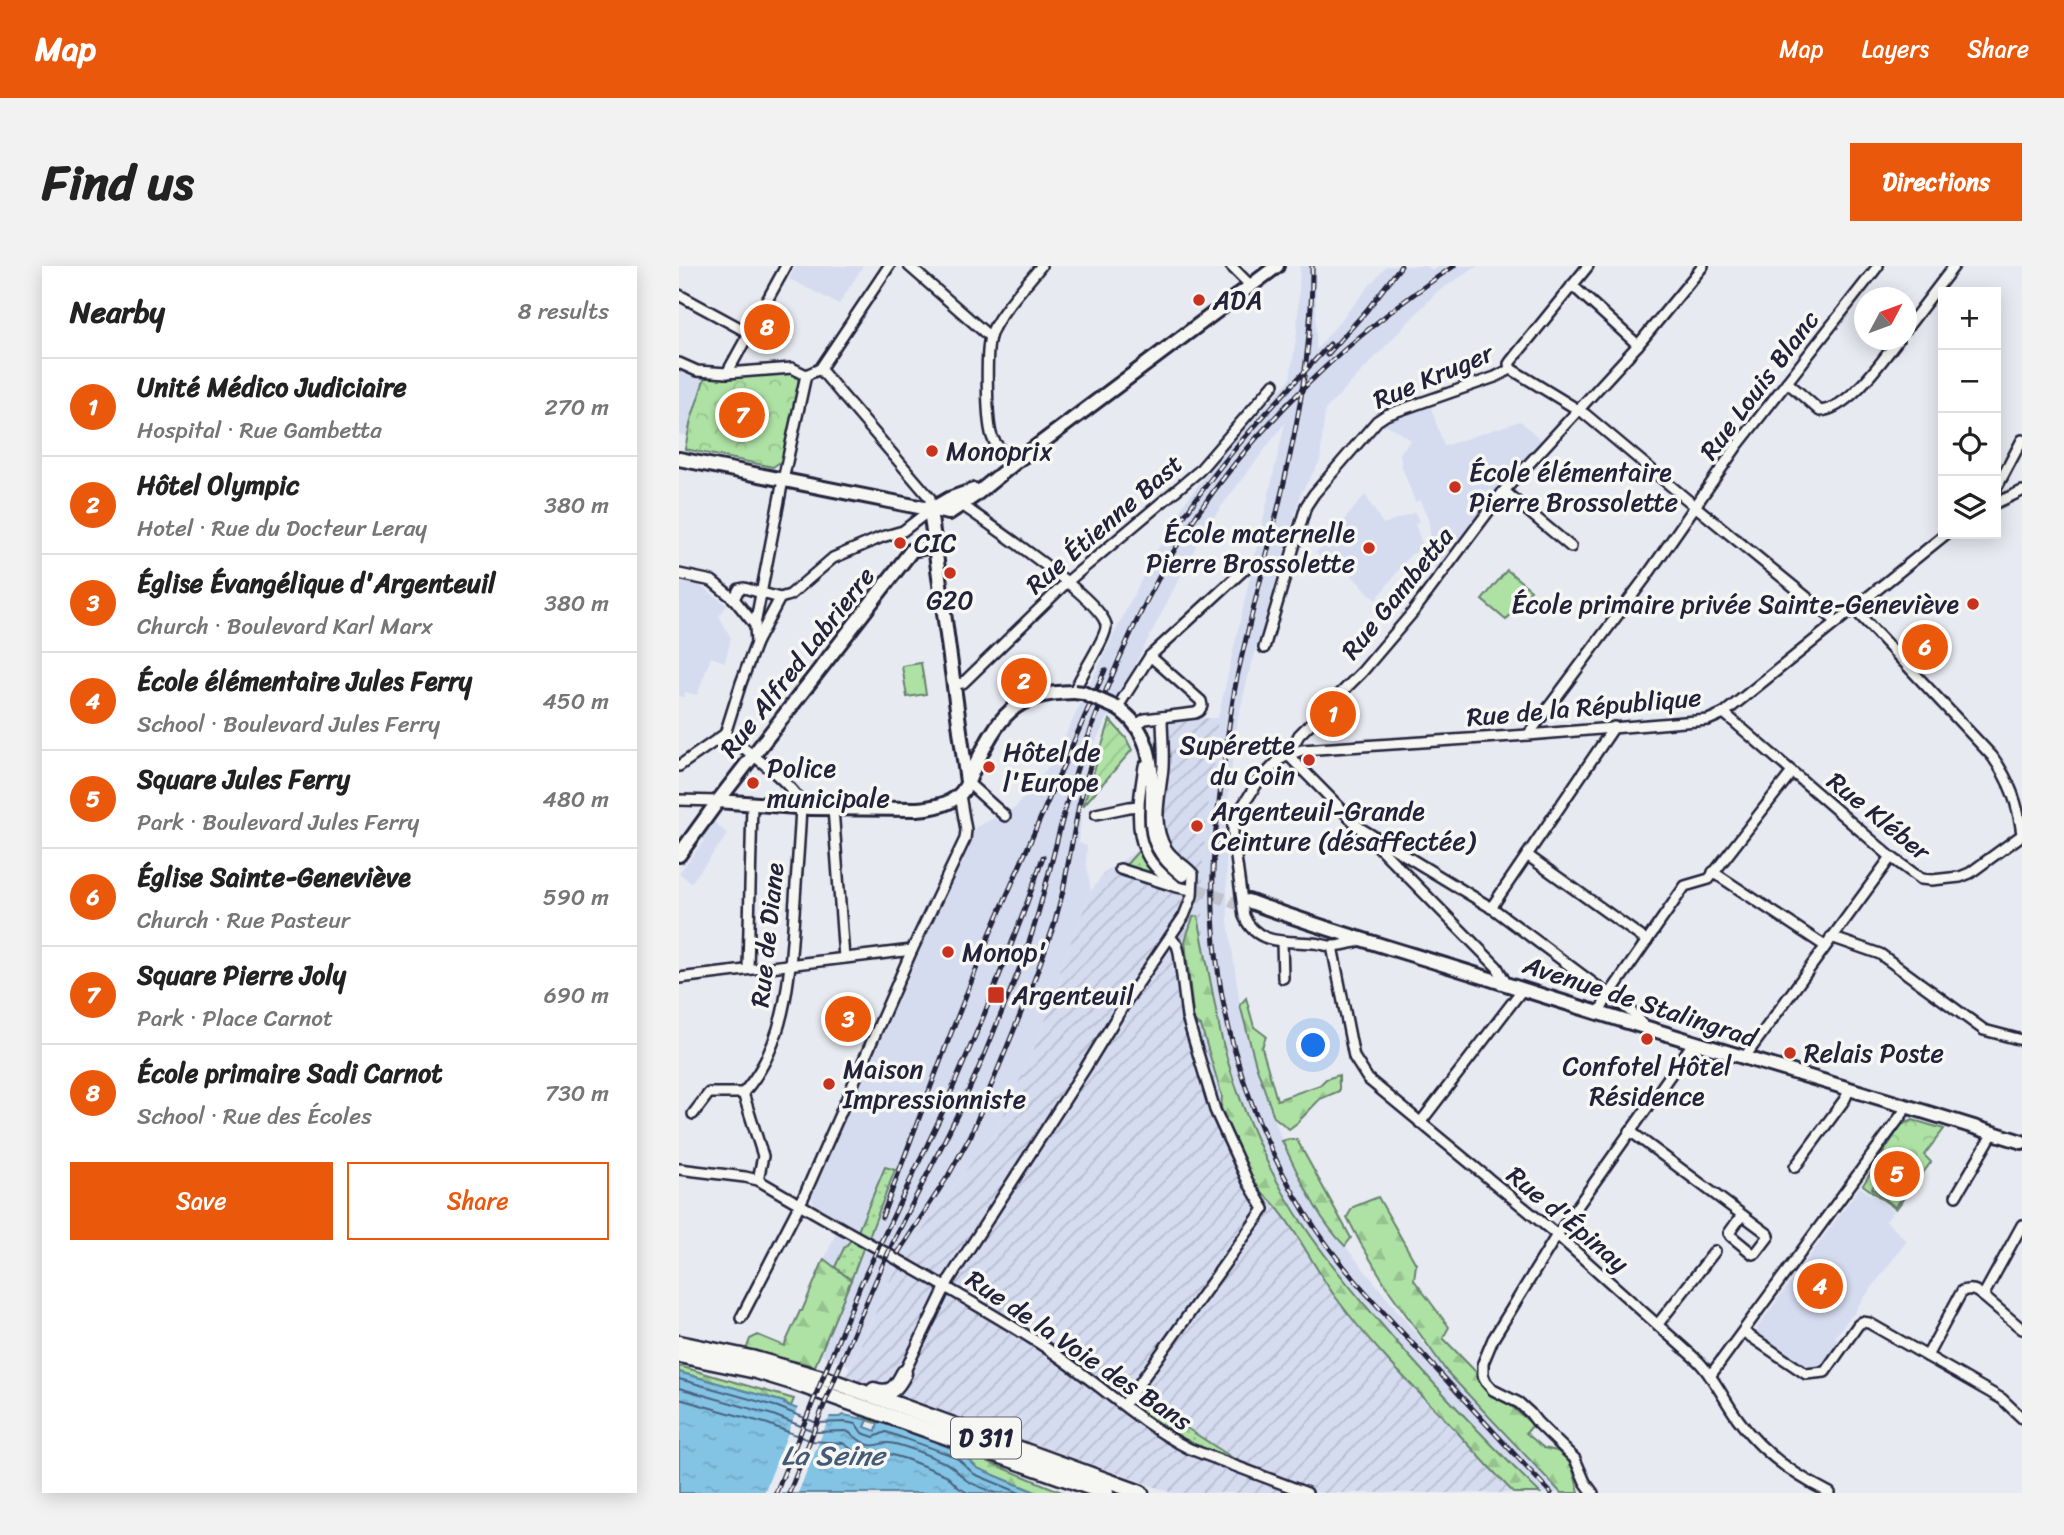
<!DOCTYPE html>
<meta charset="utf-8">
<style>
:root{--surface:#fff;--page:#f2f2f2;--text:#222;--muted:#767676;--line:#e0e0e0;--accent:#ea580c}
body{margin:0;font-family:Sriracha,sans-serif;background:var(--page);color:var(--text)}
.controls{position:absolute;right:21px;top:21px;display:grid;overflow:hidden;border-radius:0px;box-shadow:0 4px 18px #0003}
.controls button{width:63px;height:63px;display:grid;place-items:center;padding:0;border:0;border-bottom:2px solid var(--line);background:var(--surface);color:var(--text);font:35px sans-serif}
.compass{position:absolute;left:1175px;top:21px;width:63px;height:63px;border-radius:50%;background:var(--surface);box-shadow:0 4px 18px #0003;rotate:49deg}
.you{position:absolute;left:635px;top:780px;width:24px;height:24px;margin:-18px;border:5px solid #fff;border-radius:50%;background:#1a73e8;box-shadow:0 0 0 10px #1a73e833}
.badge{display:grid;place-items:center;width:46px;height:46px;border-radius:50%;background:var(--accent);color:#fff;font-size:23px;font-weight:700}
.pin{position:absolute;translate:-50% -50%;border:4px solid #fff;box-shadow:0 2px 7px #0006}
.list{margin:0;padding:0;list-style:none}
h2{display:flex;justify-content:space-between;align-items:center;height:91px;margin:0;padding:0 28px;font-size:30px}
h2 small{font-size:23px;font-weight:400;color:var(--muted)}
.list li{display:grid;grid-template-columns:46px 1fr auto;gap:21px;align-items:center;box-sizing:border-box;height:98px;padding:0 28px;border-top:2px solid var(--line)}
.list b{display:block;font-size:26px;white-space:nowrap}
.list p{margin:0;font-size:23px;white-space:nowrap;color:var(--muted)}
.list em{font-size:23px;font-style:normal;color:var(--muted)}
.actions{display:flex;gap:14px;padding:21px 28px}
.actions a{flex:1;padding:16px 0;border:2px solid var(--accent);border-radius:0px;text-align:center;font-size:24px;color:var(--accent)}
.actions .main{background:var(--accent);color:#fff}
.icon{flex:none;width:38px;height:38px;fill:none;stroke:currentColor;stroke-width:2;stroke-linecap:round;stroke-linejoin:round}
.map{position:relative;flex:none;width:1343px;height:1227px;overflow:hidden;border-radius:0px}
header{display:flex;align-items:center;gap:42px;box-sizing:border-box;height:98px;padding:0 35px;background:var(--accent);color:#fff}
header strong{font-size:33px}
nav{display:flex;gap:38px;margin-inline-start:auto;font-size:24px}
.intro{display:flex;align-items:center;justify-content:space-between;box-sizing:border-box;height:168px;padding:0 42px}
h1{margin:0;font-size:49px}
.button{padding:18px 32px;border-radius:0px;background:var(--accent);color:#fff;font-size:24px;font-weight:700}
main{display:flex;gap:42px;padding:0 42px}
aside{flex:1;background:var(--surface);border-radius:0px;box-shadow:0 4px 18px #0003}
.map>svg:first-child{display:block}
</style>
<header>
<strong>Map</strong>
<nav><a>Map</a><a>Layers</a><a>Share</a></nav>
</header>
<div class="intro"><h1>Find us</h1><a class="button">Directions</a></div>
<main>
<aside>
<h2>Nearby<small>8 results</small></h2>
<ul class="list">
<li><span class="badge">1</span><div><b>Unité Médico Judiciaire</b><p>Hospital · Rue Gambetta</p></div><em>270 m</em></li>
<li><span class="badge">2</span><div><b>Hôtel Olympic</b><p>Hotel · Rue du Docteur Leray</p></div><em>380 m</em></li>
<li><span class="badge">3</span><div><b>Église Évangélique d'Argenteuil</b><p>Church · Boulevard Karl Marx</p></div><em>380 m</em></li>
<li><span class="badge">4</span><div><b>École élémentaire Jules Ferry</b><p>School · Boulevard Jules Ferry</p></div><em>450 m</em></li>
<li><span class="badge">5</span><div><b>Square Jules Ferry</b><p>Park · Boulevard Jules Ferry</p></div><em>480 m</em></li>
<li><span class="badge">6</span><div><b>Église Sainte-Geneviève</b><p>Church · Rue Pasteur</p></div><em>590 m</em></li>
<li><span class="badge">7</span><div><b>Square Pierre Joly</b><p>Park · Place Carnot</p></div><em>690 m</em></li>
<li><span class="badge">8</span><div><b>École primaire Sadi Carnot</b><p>School · Rue des Écoles</p></div><em>730 m</em></li>
</ul>
<div class="actions"><a class="main">Save</a><a>Share</a></div>
</aside>
<div class="map">
<svg width="1343" height="1227" viewBox="0 0 1343 1227">
<defs>
<pattern id="industrial-furrows" width="10" height="10" patternUnits="userSpaceOnUse" patternTransform="scale(1.75)"><rect width="10" height="10" fill="#d5dcf0"/><path d="M-1 1l2-2M0 10L10 0M9 11l2-2" fill="none" stroke="#b7bccf"/></pattern>
<pattern id="grass-dots" width="8" height="8" patternUnits="userSpaceOnUse" patternTransform="scale(1.75)"><rect width="8" height="8" fill="#aee2a4"/><path d="M2 2h.1M6 6h.1" fill="none" stroke="#95c28e" stroke-width="1.8" stroke-linecap="round"/></pattern>
<pattern id="forest-firs" width="22" height="20" patternUnits="userSpaceOnUse" patternTransform="scale(1.75)"><rect width="22" height="20" fill="#aee2a4"/><path d="M5 1l3.5 6h-7zM16 11l3.5 6h-7z" fill="#95c28e"/></pattern>
<pattern id="park-crowns" width="20" height="18" patternUnits="userSpaceOnUse" patternTransform="scale(1.75)"><rect width="20" height="18" fill="#aee2a4"/><path d="M2 6a3 3 0 1 1 6 0M12 15a3 3 0 1 1 6 0" fill="none" stroke="#95c28e"/></pattern>
<pattern id="garden-furrows" width="10" height="10" patternUnits="userSpaceOnUse" patternTransform="scale(1.75)"><rect width="10" height="10" fill="#aee2a4"/><path d="M-1 1l2-2M0 10L10 0M9 11l2-2" fill="none" stroke="#95c28e"/></pattern>
<pattern id="water-ripples" width="26" height="14" patternUnits="userSpaceOnUse" patternTransform="scale(1.75)"><rect width="26" height="14" fill="#83c3e4"/><path d="M2 4q2-2 4 0t4 0M15 11q2-2 4 0t4 0" fill="none" stroke="#71a7c4"/></pattern>
</defs>
<rect width="100%" height="100%" fill="#e7eaf1"/>
<filter id="ink" filterUnits="userSpaceOnUse"><feTurbulence type="fractalNoise" baseFrequency=".0143" numOctaves="2"/><feDisplacementMap in="SourceGraphic" scale="14" xChannelSelector="R" yChannelSelector="G"/><feConvolveMatrix kernelMatrix="1 2 1 2 8 2 1 2 1" color-interpolation-filters="sRGB"/></filter>
<g filter="url(#ink)">
<g fill="#d5dcf0">
<polygon points="117,0 184,0 160,38 110,13"/>
<polygon points="621,0 637,0 637,84 707,0 748,0 754,5 760,0 799,0 758,26 646,144 641,195 622,227 569,411 559,453 555,480 546,560 549,655 561,739 577,799 603,875 633,936 652,966 666,980 768,1106 882,1227 848,1227 638,989 577,885 537,758 527,686 524,644 524,590 539,452 606,157 542,241 520,274 407,494 400,577 408,580 407,596 412,625 380,705 383,709 374,735 354,785 316,867 280,913 216,1003 171,1100 141,1088 105,1081 121,1045 123,1045 159,962 175,971 178,965 173,960 135,938 132,928 234,701 237,700 233,697 246,667 297,561 336,542 374,495 439,360 474,291 507,235 543,189 611,113 618,66"/>
<polygon points="0,103 26,111 8,170 0,168"/>
<polygon points="751,139 765,180 841,155 863,175 798,249 756,303 749,252 742,234 736,236 723,201 721,187 732,174 705,157"/>
<polygon points="686,229 704,258 736,246 740,256 736,258 743,278 738,280 739,285 731,289 697,334 662,299 655,305 637,287"/>
<polygon points="0,316 21,319 48,339 40,350 52,372 46,396 32,391 18,429 6,426 5,431 0,430"/>
<polygon points="35,556 49,568 12,617 0,607 25,575 22,572"/>
<polygon points="1181,921 1215,945 1207,955 1228,975 1179,1040 1175,1048 1171,1051 1156,1071 1161,1075 1143,1101 1130,1104 1079,1068 1078,1062"/>
</g>
<polygon fill="url(#industrial-furrows)" points="539,452 524,590 524,644 527,686 537,758 577,885 638,989 848,1227 640,1227 621,1221 618,1227 493,1227 167,1110 216,1003 280,913 316,867 354,785 374,735 383,710 380,705 412,625 426,606 473,575 490,453"/>
<g fill="url(#grass-dots)" stroke="#688270" stroke-width="2">
<polygon points="462,582 477,608 475,610 446,600"/>
<polygon points="206,901 216,904 189,973 179,965"/>
<polygon points="172,974 185,980 172,1014 156,1001 165,982"/>
<path d="M460 1131 563 1198C521 1184 493 1167 457 1142L456 1136Z"/>
</g>
<g fill="url(#forest-firs)" stroke="#688270" stroke-width="2">
<path d="M519 650C526 685 532 720 539 755 547 796 562 838 579 876 608 944 650 997 697 1052 749 1113 804 1171 861 1227H835C810 1202 787 1175 762 1149 724 1111 687 1073 655 1029 633 999 607 941 577 922L542 844 543 830 522 760 515 756 506 675 514 651Z"/>
<polygon points="567,732 575,761 587,770 583,782 598,834 641,819 647,813 660,809 660,825 641,833 618,857 610,863 595,851 577,799 561,739"/>
<path d="M610 873 618 874 672 972 666 980C637 951 621 911 603 875Z"/>
<polygon points="699,931 737,998 735,1014 770,1061 764,1072 796,1105 816,1132 831,1139 854,1159 847,1167 865,1182 878,1185 887,1192 893,1201 900,1226 899,1227 882,1227 768,1106 711,1026 682,978 668,951 674,941"/>
<polygon points="145,993 172,1014 136,1100 67,1084 71,1073 79,1069 105,1080 121,1045 123,1045"/>
<polygon points="0,1100 115,1133 112,1140 105,1136 0,1106"/>
<polygon points="184,1147 220,1159 385,1227 359,1227 298,1202 283,1187 272,1182 240,1170 181,1152"/>
</g>
<g fill="url(#park-crowns)" stroke="#688270" stroke-width="2">
<polygon points="111,107 120,114 104,194 94,201 6,183 12,154 26,111 44,112"/>
<polygon points="1234,854 1265,863 1245,889 1252,896 1217,943 1184,919 1222,859"/>
</g>
<polygon fill="url(#garden-furrows)" stroke="#688270" stroke-width="2" points="431,454 447,472 453,484 404,540"/>
<g fill="#aee2a4" stroke="#688270" stroke-width="2">
<polygon points="828,304 852,324 827,354 803,334"/>
<polygon points="242,397 247,428 228,431 223,400"/>
<polygon points="1217,892 1241,911 1216,941 1193,922"/>
</g>
<polygon fill="url(#water-ripples)" stroke="#5c83a0" stroke-width="2" points="0,1106 105,1136 105,1138 141,1151 160,1151 165,1149 189,1154 186,1161 197,1165 199,1156 203,1156 272,1182 283,1187 298,1202 358,1227 0,1227"/>
<polygon fill="#e7eaf1" points="120,1139 140,1147 152,1147 119,1227 85,1227"/>
<g fill="none" stroke-linecap="round" stroke-linejoin="round">
<g stroke="#49627f" stroke-width="2">
<polyline points="0,1113 99,1141 138,1157 166,1156 177,1158 183,1167 195,1171 207,1166 269,1188 279,1193 295,1208 341,1227"/>
<path d="M0 1122 94 1149 137 1166 167 1165C176 1169 180 1176 190 1179 198 1181 203 1176 210 1177 224 1178 253 1191 267 1197 275 1201 280 1208 287 1214 296 1220 308 1223 317 1227"/>
<polyline points="0,1133 89,1158 132,1175 164,1177 175,1185 188,1190 199,1190 210,1188 227,1193 267,1209 280,1222 289,1227"/>
</g>
<polyline stroke="#c0c2cd" stroke-width="12" stroke-dasharray="12 6" stroke-linecap="butt" points="502,613 518,623 570,642"/>
<defs>
<g id="street">
<polyline points="230,0 311,71"/>
<polyline points="552,0 572,20"/>
<polyline points="893,19 959,79"/>
<polyline points="0,29 70,67"/>
<polyline points="1227,63 1275,0"/>
<polyline points="0,97 18,105 48,107 113,102 127,109"/>
<polyline points="832,103 906,148 1011,236 1158,356"/>
<polyline points="48,107 107,0"/>
<polyline points="127,109 141,103 210,0"/>
<path d="M1108 116 1141 145C1170 143 1203 95 1219 74"/>
<path d="M333 198C327 190 319 182 314 173 307 160 307 85 311 71 317 50 348 18 362 0"/>
<polyline points="1317,223 1343,174"/>
<polyline points="825,225 892,281"/>
<polyline points="1317,237 1343,225"/>
<path d="M283 239C307 256 423 334 427 359 429 370 400 411 395 426"/>
<polyline points="0,308 33,315 55,333 76,359"/>
<polyline points="55,333 60,323 65,322 101,332 111,329 154,292 203,271 224,265 251,244 251,232 141,103"/>
<path d="M1175 343 1313 490C1331 515 1339 538 1343 568"/>
<polyline points="77,377 76,359 104,214 127,109"/>
<polyline points="585,382 627,240 635,228 698,155 707,149 816,111 832,103 830,98 832,95 909,0"/>
<polyline points="471,390 568,301"/>
<polyline points="274,418 284,417 388,316 520,205 595,118"/>
<polyline points="438,442 471,390 522,435 523,440 520,445 516,447 466,453 457,459"/>
<polyline points="1045,447 1212,591 1242,613 1253,614 1281,611 1291,607 1343,569"/>
<path d="M46 468C67 484 111 515 122 537 121 569 118 601 116 633 111 699 111 775 64 827L84 890 79 914"/>
<polyline points="849,469 967,311 1058,180 1199,0"/>
<polyline points="609,489 620,469 683,406 734,346 824,226 959,79 1024,0"/>
<polyline points="609,489 818,701 828,719"/>
<path d="M470 497 465 500C461 527 454 561 467 587 473 600 485 610 496 619"/>
<polyline points="0,500 46,468 62,417 77,377 101,332"/>
<polyline points="288,516 326,550"/>
<polyline points="0,534 39,535"/>
<polyline points="154,542 165,692"/>
<polyline points="417,548 450,541 460,540"/>
<polyline points="681,562 816,644 930,729 955,748 966,760"/>
<polyline points="848,589 968,675"/>
<polyline points="441,603 498,621 513,624"/>
<polyline points="1034,606 1146,680"/>
<polyline points="812,642 935,461"/>
<polyline points="1152,671 1201,688 1305,764 1343,774"/>
<polyline points="603,676 604,712"/>
<path d="M677 676C669 677 658 681 650 680 644 679 639 677 633 677 607 675 577 679 565 650L554 569V555L579 516 600 494 609 489 623 484 849 469 1029 454 1045 447 1267 268"/>
<path d="M653 680 675 791 689 813 878 969 1019 1095C1035 1111 1045 1134 1059 1153 1082 1186 1115 1209 1151 1227"/>
<polyline points="69,703 73,538"/>
<polyline points="0,712 233,684"/>
<polyline points="919,748 930,729 1006,620 1030,613 1113,506"/>
<polyline points="1065,792 1212,591"/>
<polyline points="14,848 30,827 64,827"/>
<polyline points="741,857 843,724"/>
<polyline points="951,865 1089,968 1090,970 1077,987 1074,988 1052,970 1050,967 1063,949"/>
<polyline points="1116,901 1166,833 1170,824"/>
<path d="M0 903 66 911 79 914C170 968 265 1017 355 1074 409 1107 454 1154 511 1183L628 1227"/>
<polyline points="1277,930 1314,867"/>
<polyline points="1304,1030 1343,1063"/>
<polyline points="62,1052 125,930 233,684 286,573 287,564 281,529"/>
<polyline points="979,1058 1036,985"/>
<polyline points="1065,1066 1127,1108 1146,1106 1179,1059 1183,1056 1190,1057 1323,1133 1343,1152"/>
<path d="M1248 1090 1283 1025C1292 1022 1297 1024 1304 1030L1343 959"/>
<path d="M225 1107 270 1014 407 801 448 734 505 650 513 630 514 608C506 598 494 594 487 582 472 557 482 528 484 501 485 484 483 467 483 451"/>
<polyline points="1031,1110 1224,847 1226,840"/>
<polyline points="445,1139 585,943 569,916 536,844 508,751 500,686 498,679 492,672"/>
<polyline points="914,1227 906,1216 896,1193 858,1156 851,1147 840,1137 814,1124 807,1116 804,1109 804,1097 814,1073 876,972 1014,777"/>
</g>
<g id="secondary">
<polyline points="0,193 270,247 295,230 338,195 598,0"/>
<polyline points="251,244 288,516"/>
<polyline points="251,244 270,233 295,224"/>
<path d="M438 442C470 462 474 498 473 533 473 549 471 566 479 581 485 593 494 601 504 609"/>
<path d="M39 535 131 542 238 543C252 542 269 539 279 530 287 524 291 511 295 502 320 451 333 427 395 426"/>
<polyline points="0,589 39,535 233,284 255,280"/>
<path d="M569 635C648 665 730 687 811 713 988 770 1166 820 1343 876"/>
</g>
<g id="primary">
<polyline points="0,1077 72,1092 153,1115 462,1227"/>
<polyline points="0,1089 77,1105 113,1116 427,1227"/>
<path d="M195 1124C212 1130 218 1121 225 1107"/>
</g>
</defs>
<use href="#street" stroke="#22223b" stroke-width="14"/>
<use href="#secondary" stroke="#22223b" stroke-width="18"/>
<use href="#primary" stroke="#22223b" stroke-width="19"/>
<use href="#street" stroke="#f6f6f2" stroke-width="9"/>
<use href="#secondary" stroke="#f6f6f2" stroke-width="12"/>
<use href="#primary" stroke="#f6f6f2" stroke-width="14"/>
<defs>
<g id="rail">
<path d="M633 0C634 136 591 267 561 398 553 431 549 465 545 499 540 534 535 570 534 606 530 726 564 846 627 948 660 1001 705 1047 748 1093 789 1138 830 1183 872 1227"/>
<polyline points="648,89 688,44 722,0"/>
<path d="M493 269C538 196 594 140 651 78"/>
<polyline points="203,951 267,780 311,668 426,404"/>
<polyline points="219,987 269,910 292,869 353,720 375,659 384,625 400,539 415,486"/>
<polyline points="97,1227 181,1020 260,854 305,749 344,648 364,591"/>
<path d="M110 1227C143 1145 174 1063 211 983 245 912 284 844 313 770 327 735 343 700 354 664 372 607 382 548 402 491 430 411 465 330 511 259 579 156 673 68 775 0"/>
</g>
</defs>
<use href="#rail" stroke="#22223b" stroke-width="5"/>
<use href="#rail" stroke="#f6f6f2" stroke-width="2.5" stroke-dasharray="8" stroke-linecap="butt"/>
<defs>
<polyline id="secondary-bridge" points="395,426 404,427 438,442"/>
</defs>
<use href="#secondary-bridge" stroke="#22223b" stroke-width="18" stroke-linecap="butt"/>
<use href="#secondary-bridge" stroke="#f6f6f2" stroke-width="12"/>
</g>
</g>
<g fill="#c8321e" stroke="#f6f6f2" stroke-width="2.5">
<circle cx="520" cy="34" r="7"/>
<circle cx="253" cy="185" r="7"/>
<circle cx="776" cy="221" r="7"/>
<circle cx="221" cy="277" r="7"/>
<circle cx="690" cy="282" r="7"/>
<circle cx="271" cy="307" r="7"/>
<circle cx="1294" cy="338" r="7"/>
<circle cx="630" cy="494" r="7"/>
<circle cx="310" cy="501" r="7"/>
<circle cx="74" cy="517" r="7"/>
<circle cx="518" cy="560" r="7"/>
<circle cx="269" cy="686" r="7"/>
<rect x="308" y="720" width="18" height="18" rx="3.5"/>
<circle cx="968" cy="773" r="7"/>
<circle cx="1111" cy="787" r="7"/>
<circle cx="150" cy="818" r="7"/>
</g>
<g text-anchor="middle" stroke-width="7" stroke-linejoin="round" paint-order="stroke">
<rect fill="#f6f6f2" stroke="#626272" stroke-width="2" x="272" y="1151.5" width="70" height="41" rx="5"/>
<g font-size="24" font-weight="bold" fill="#22223b">
<text x="307" y="1180">D 311</text>
</g>
<g font-size="26" fill="#22223b" stroke="#f6f6f2" text-anchor="start">
<text x="534" y="43">ADA</text>
<text x="267" y="194">Monoprix</text>
<text x="790" y="215">École élémentaire<tspan x="790" dy="30">Pierre Brossolette</tspan></text>
<text x="676" y="276" text-anchor="end">École maternelle<tspan x="676" dy="30">Pierre Brossolette</tspan></text>
<text x="235" y="286">CIC</text>
<text x="271" y="343" text-anchor="middle">G20</text>
<text x="1280" y="347" text-anchor="end">École primaire privée Sainte-Geneviève</text>
<text x="616" y="488" text-anchor="end">Supérette<tspan x="616" dy="30">du Coin</tspan></text>
<text x="324" y="495">Hôtel de<tspan x="324" dy="30">l'Europe</tspan></text>
<text x="88" y="511">Police<tspan x="88" dy="30">municipale</tspan></text>
<text x="532" y="554">Argenteuil-Grande<tspan x="532" dy="30">Ceinture (désaffectée)</tspan></text>
<text x="283" y="695">Monop'</text>
<text x="333" y="738">Argenteuil</text>
<text x="1125" y="796">Relais Poste</text>
<text x="968" y="809" text-anchor="middle">Confotel Hôtel<tspan x="968" dy="30">Résidence</tspan></text>
<text x="164" y="812">Maison<tspan x="164" dy="30">Impressionniste</tspan></text>
</g>
<g font-size="26" fill="#22223b" stroke="#f6f6f2">
<text transform="translate(754 110) rotate(-23)" y="9">Rue Kruger</text>
<text transform="translate(1080 119) rotate(-53)" y="9">Rue Louis Blanc</text>
<text transform="translate(425 258) rotate(-41)" y="9">Rue Étienne Bast</text>
<text transform="translate(718 327) rotate(-51)" y="9">Rue Gambetta</text>
<text transform="translate(118 396) rotate(-52)" y="9">Rue Alfred Labrierre</text>
<text transform="translate(905 441) rotate(-5)" y="9">Rue de la République</text>
<text transform="translate(1200 550) rotate(39)" y="9">Rue Kléber</text>
<text transform="translate(88 669) rotate(-84)" y="9">Rue de Diane</text>
<text transform="translate(961 735) rotate(18)" y="9">Avenue de Stalingrad</text>
<text transform="translate(889 953) rotate(40)" y="9">Rue d'Épinay</text>
<text transform="translate(400 1084) rotate(34)" y="9">Rue de la Voie des Bans</text>
</g>
<g font-size="28" font-style="italic" fill="#445a76" stroke="#f6f6f2">
<text x="154" y="1199">La Seine</text>
</g>
</g>
</svg>
<div class="controls">
<button>+</button>
<button>−</button>
<button><svg class="icon" aria-label="locate" viewBox="0 0 24 24"><circle cx="12" cy="12" r="6"/><path d="M12 2v4M12 18v4M2 12h4M18 12h4"/></svg></button>
<button><svg class="icon" aria-label="layers" viewBox="0 0 24 24"><path d="M12 4l9 5-9 5-9-5zM3 14l9 5 9-5"/></svg></button>
</div>
<svg class="compass" viewBox="-18 -18 36 36"><path d="M0-13l5 13h-10z" fill="#e53935"/><path d="M0 13l5-13h-10z" fill="#767676"/></svg>
<div class="you"></div>
<div class="pin badge" style="left:654px;top:448px">1</div>
<div class="pin badge" style="left:345px;top:415px">2</div>
<div class="pin badge" style="left:169px;top:753px">3</div>
<div class="pin badge" style="left:1141px;top:1020px">4</div>
<div class="pin badge" style="left:1218px;top:908px">5</div>
<div class="pin badge" style="left:1246px;top:381px">6</div>
<div class="pin badge" style="left:63px;top:149px">7</div>
<div class="pin badge" style="left:88px;top:61px">8</div>
</div>
</main>
